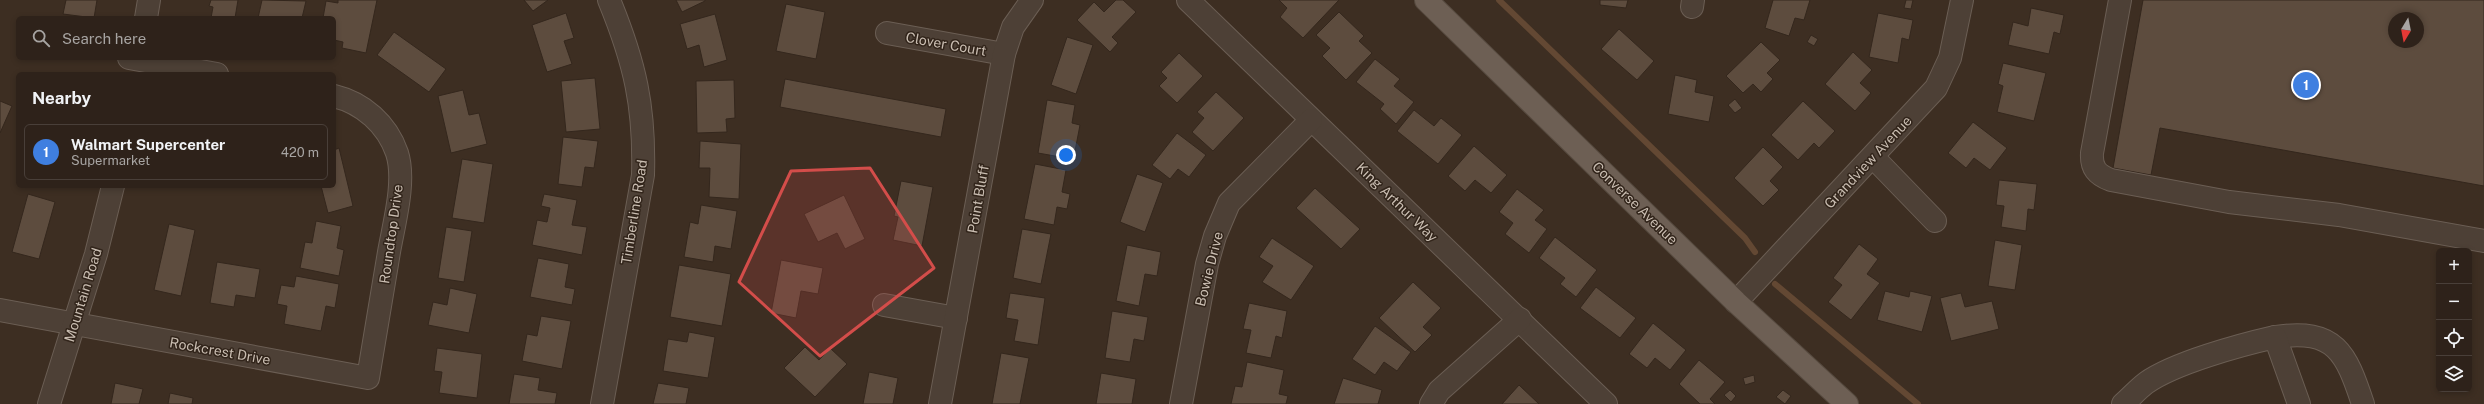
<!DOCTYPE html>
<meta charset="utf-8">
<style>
:root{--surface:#2e221a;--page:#362a23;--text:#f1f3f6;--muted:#a7a4a2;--line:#493f39;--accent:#db2777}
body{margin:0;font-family:"Public Sans",sans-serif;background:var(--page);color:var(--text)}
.controls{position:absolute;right:12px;bottom:12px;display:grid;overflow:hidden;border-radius:6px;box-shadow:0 2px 6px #0003}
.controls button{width:36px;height:36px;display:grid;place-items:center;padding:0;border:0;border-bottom:1px solid var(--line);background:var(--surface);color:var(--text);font:20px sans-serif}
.compass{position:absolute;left:2388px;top:12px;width:36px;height:36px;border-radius:50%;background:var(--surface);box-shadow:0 2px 6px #0003;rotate:190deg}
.you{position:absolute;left:1066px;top:155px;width:14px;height:14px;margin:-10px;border:3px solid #fff;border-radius:50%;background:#1a73e8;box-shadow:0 0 0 6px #1a73e833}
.badge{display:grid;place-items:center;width:26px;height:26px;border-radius:50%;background:var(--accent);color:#fff;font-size:13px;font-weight:700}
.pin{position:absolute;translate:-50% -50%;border:2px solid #fff;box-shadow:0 1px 4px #0006}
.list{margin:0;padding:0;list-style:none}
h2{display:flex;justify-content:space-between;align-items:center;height:52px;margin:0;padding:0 16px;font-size:17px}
h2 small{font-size:13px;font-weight:400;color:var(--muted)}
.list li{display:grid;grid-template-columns:26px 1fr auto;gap:12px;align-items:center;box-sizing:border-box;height:56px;margin:0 8px 8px;padding:0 8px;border:1px solid var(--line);border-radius:6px}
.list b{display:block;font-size:15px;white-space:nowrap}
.list p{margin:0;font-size:13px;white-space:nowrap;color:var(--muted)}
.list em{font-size:13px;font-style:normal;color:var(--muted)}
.icon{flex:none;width:22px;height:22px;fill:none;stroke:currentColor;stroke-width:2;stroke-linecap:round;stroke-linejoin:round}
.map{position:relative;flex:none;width:2484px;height:404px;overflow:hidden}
.search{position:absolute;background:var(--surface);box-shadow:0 2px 6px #0003;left:16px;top:16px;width:320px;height:44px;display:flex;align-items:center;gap:10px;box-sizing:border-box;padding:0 14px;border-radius:6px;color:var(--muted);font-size:15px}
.panel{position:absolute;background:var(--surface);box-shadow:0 2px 6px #0003;left:16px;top:72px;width:320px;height:116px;border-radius:6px}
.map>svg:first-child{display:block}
</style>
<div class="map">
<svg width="2484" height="404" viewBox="0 0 2484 404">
<rect width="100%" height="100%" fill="#3d2e22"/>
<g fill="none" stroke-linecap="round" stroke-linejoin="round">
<g stroke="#634833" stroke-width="6">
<polyline points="1499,0 1745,238 1755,252"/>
<polyline points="1775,284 1918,404"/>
</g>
</g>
<g fill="#5d4c3e" stroke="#34271d" fill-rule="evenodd">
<polygon points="66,0 97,0 94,18 63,14"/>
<polygon points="211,0 238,0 235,18 211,18 213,7 209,6"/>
<polygon points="262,0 306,1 302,18 258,18"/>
<polygon points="338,0 377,0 366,53 342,48 343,42 334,40 334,18 323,18 326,1 338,3"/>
<polygon points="524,0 548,0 533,11"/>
<polygon points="676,0 705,0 705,1 682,12"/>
<polygon points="1116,0 1123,0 1136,12 1112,37 1118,43 1110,52 1077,20 1094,2 1104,12"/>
<polygon points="1279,0 1339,0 1303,38 1280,17 1287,8"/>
<polygon points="1600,0 1628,0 1626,8 1600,5"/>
<polygon points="1773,0 1810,0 1804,20 1795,18 1789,36 1765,28"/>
<polygon points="1906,0 1913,0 1911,9 1904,8"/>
<path d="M2143 0H2484V186L2160 128 2151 175 2113 168ZM2394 18H2418V42H2394Z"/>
<polygon points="786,4 825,12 816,59 776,51"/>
<polygon points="2031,8 2064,15 2060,34 2054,32 2049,54 2008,45 2013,22 2028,26"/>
<polygon points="1339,12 1364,36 1359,41 1372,53 1346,80 1322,56 1330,48 1316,35"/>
<polygon points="566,13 574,38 564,41 572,64 547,72 532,25"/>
<polygon points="1878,13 1913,20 1909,40 1902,38 1898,63 1869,57"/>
<polygon points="715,14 727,60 704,67 699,45 687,49 680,24"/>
<polygon points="1619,29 1654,61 1637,80 1601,49"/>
<polygon points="394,32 446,69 429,92 377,55"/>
<polygon points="1811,35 1818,39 1814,46 1807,42"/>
<polygon points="1067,37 1093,45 1076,94 1051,85"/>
<polygon points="1761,42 1780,60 1767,73 1773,79 1761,92 1753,84 1743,93 1726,76"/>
<polygon points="1853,52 1872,70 1860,83 1871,93 1855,111 1825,84"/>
<polygon points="1179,53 1203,76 1177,103 1159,86 1167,78 1161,72"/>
<polygon points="1375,59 1400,79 1394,86 1414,102 1396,124 1380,109 1384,104 1356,82"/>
<polygon points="2003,63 2046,73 2034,121 1997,112 2003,86 1998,84"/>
<polygon points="1675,75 1697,80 1695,92 1714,96 1709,122 1668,114"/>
<polygon points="595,78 600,129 566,132 561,81"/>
<polygon points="785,79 946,109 941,137 780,107"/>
<polygon points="734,80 735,118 726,119 727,132 697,133 696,81"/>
<polygon points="463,90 469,115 479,113 487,144 451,153 438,96"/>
<polygon points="1216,92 1244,118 1213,151 1192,132 1204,118 1197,112"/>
<polygon points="1735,99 1742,108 1735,113 1728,105"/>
<polygon points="1047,100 1075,105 1072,123 1080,125 1075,151 1067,149 1066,158 1038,153"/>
<polygon points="0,101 12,106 0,133"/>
<polygon points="1803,101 1835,131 1819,148 1814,143 1798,160 1771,135"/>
<polygon points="1414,110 1434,126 1441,118 1462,135 1438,164 1397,131"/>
<polygon points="1973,122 2007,148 1990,170 1974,158 1966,168 1948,153"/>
<polygon points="1177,133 1206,155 1189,177 1178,169 1170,179 1152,165"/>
<polygon points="563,137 598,141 594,168 585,167 582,187 558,184"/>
<polygon points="700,141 741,144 739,199 709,197 710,168 699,168"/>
<polygon points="1474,146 1507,175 1491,193 1475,180 1465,191 1448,176"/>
<polygon points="1763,147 1783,167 1770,181 1779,190 1763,206 1734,178"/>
<polygon points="339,148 353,206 328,213 321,186 334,186 334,150"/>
<polygon points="462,159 493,164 484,223 452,218"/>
<polygon points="1035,164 1066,170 1062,192 1070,194 1067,209 1057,207 1054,225 1024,219"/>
<polygon points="1137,174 1163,183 1145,232 1120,222"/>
<polygon points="1999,180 2037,184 2034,210 2028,209 2026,231 2001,227 2004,206 1996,205"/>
<polygon points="901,181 933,187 922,246 893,240 898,217 894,216"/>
<polygon points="1315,188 1360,229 1341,249 1296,208"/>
<polygon points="1517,189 1544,210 1535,220 1547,229 1529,253 1505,234 1513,223 1499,212"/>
<polygon points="28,194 55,202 39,259 12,252"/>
<polygon points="544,194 577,200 572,225 587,227 582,255 532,245 537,220 547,222 550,208 541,206"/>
<polygon points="844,195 865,239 845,249 837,233 818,242 804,214"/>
<polygon points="701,205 737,211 731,249 715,246 713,262 684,257 690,222 698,224"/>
<polygon points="316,221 341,226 337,248 344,250 339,276 300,268 305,242 312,243"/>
<polygon points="169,224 195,230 181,296 154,290"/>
<polygon points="446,227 472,231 464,282 438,278"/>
<polygon points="1022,229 1051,234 1041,284 1013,278"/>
<polygon points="1555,237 1597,270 1576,297 1560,284 1565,278 1539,258"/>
<polygon points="1272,238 1314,266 1291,300 1262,282 1273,266 1259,257"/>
<polygon points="1995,240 2022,245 2015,290 1988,286"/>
<polygon points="1859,244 1878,259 1867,274 1880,283 1851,320 1828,302 1842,285 1833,278"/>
<polygon points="1127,245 1161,252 1157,276 1145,274 1139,306 1116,301"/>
<polygon points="538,258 569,264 565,287 575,289 572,305 530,297"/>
<polygon points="781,260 823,268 818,294 801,291 796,318 771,313"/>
<polygon points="217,262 260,269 255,298 236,295 234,307 210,303"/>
<polygon points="679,265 731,274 722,326 670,317"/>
<polygon points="296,276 339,284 335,308 326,306 321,331 284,324 287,306 277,304 281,285 294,287"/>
<polygon points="1413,282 1441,308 1423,327 1432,335 1415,352 1379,318"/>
<polygon points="1596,287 1636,318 1620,338 1580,308"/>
<polygon points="450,288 477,294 469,333 428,325 433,302 447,305"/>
<polygon points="1885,291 1909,297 1910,291 1932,296 1922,332 1877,320"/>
<polygon points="1010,293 1045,298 1038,345 1014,341 1018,320 1006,318"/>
<polygon points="1961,293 1965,307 1992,301 1999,329 1951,341 1940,298"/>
<polygon points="1249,303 1287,311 1282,338 1276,336 1271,358 1246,353 1251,330 1243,329"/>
<polygon points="1112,311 1148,317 1144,341 1134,339 1130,362 1105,358"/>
<polygon points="541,316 571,321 562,369 522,361 527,334 537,336"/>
<polygon points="1653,323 1686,350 1670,370 1655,358 1647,368 1629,354"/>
<polygon points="1375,326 1411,352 1397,371 1384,362 1375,375 1352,359"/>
<polygon points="689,332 715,337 708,378 663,371 668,339 687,342"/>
<polygon points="805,347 819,360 830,348 847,364 815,397 784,368"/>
<polygon points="437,348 482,354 477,398 439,393 442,372 434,371"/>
<polygon points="1001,353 1029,358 1020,404 992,404"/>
<polygon points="1699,360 1725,382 1710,399 1715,404 1700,404 1679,384"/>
<polygon points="1247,362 1284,370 1279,394 1288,396 1286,404 1231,404 1235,386 1242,387"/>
<polygon points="869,372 898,378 893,404 863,404"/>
<polygon points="1101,373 1136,379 1132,404 1096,404"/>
<polygon points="514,374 540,378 538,390 557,393 555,404 509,404"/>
<polygon points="1754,375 1755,382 1745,385 1743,378"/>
<polygon points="1343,378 1382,390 1378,404 1334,404"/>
<polygon points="115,383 143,389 139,404 111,404"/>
<polygon points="658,383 689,388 686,404 653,404"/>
<polygon points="1519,385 1539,404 1502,404"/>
<polygon points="1730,390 1736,396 1731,402 1724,395"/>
<polygon points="1783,390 1791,396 1785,404 1776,397"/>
<polygon points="170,393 193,398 192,404 168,404"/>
</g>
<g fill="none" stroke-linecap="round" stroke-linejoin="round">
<defs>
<g id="minor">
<polyline points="1188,0 1606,404"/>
<path d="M2120 0 2092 153C2091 168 2097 175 2111 180L2229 202 2339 215 2484 241"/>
<polyline points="1692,7 1693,0"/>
<polyline points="146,18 149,0"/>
<polyline points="887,33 1004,54"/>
<polyline points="129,58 217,74"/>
<polyline points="1873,157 1935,221"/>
<polyline points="1736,302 1936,88 1950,58 1962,0"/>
<polyline points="884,305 956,318"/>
<path d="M0 310 368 378C375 336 382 294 389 252 394 223 406 181 397 153 387 124 363 103 334 96"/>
<path d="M2275 337C2336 328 2346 353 2363 404"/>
<polyline points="49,404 96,254 113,186"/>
<path d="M602 404 643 175C645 107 635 63 609 0"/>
<polyline points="940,404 1004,54 1013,27 1032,0"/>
<polyline points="1181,404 1207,264 1215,236 1229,203 1311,120"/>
<polyline points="1431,404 1439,391 1520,319"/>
<path d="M2123 404C2131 397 2138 389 2146 383 2174 363 2240 345 2275 337L2299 404"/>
</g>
<polyline id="major" points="1426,0 1736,302 1847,404"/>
</defs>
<use href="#minor" stroke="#6b5e54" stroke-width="24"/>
<use href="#major" stroke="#564a3f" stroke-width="24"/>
<use href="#minor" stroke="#4d4036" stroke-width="22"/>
<use href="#major" stroke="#6d5f54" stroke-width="22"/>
</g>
<path fill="#d34d4a" fill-opacity="0.2" stroke="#d34d4a" stroke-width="3" stroke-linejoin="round" d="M870 168 934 268 820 356 739 282 791 171Z"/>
<g text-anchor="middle" stroke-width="3" stroke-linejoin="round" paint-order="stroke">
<g font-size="14" fill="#c9bdb1" stroke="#32251b">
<text transform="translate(946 44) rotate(10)" y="5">Clover Court</text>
<text transform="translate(1868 162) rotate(-47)" y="5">Grandview Avenue</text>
<text transform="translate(978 199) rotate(-80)" y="5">Point Bluff</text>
<text transform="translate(1397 202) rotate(44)" y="5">King Arthur Way</text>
<text transform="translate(1635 203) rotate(44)" y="5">Converse Avenue</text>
<text transform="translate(634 212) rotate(-81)" y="5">Timberline Road</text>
<text transform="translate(391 234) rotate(-82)" y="5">Roundtop Drive</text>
<text transform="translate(1209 269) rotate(-76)" y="5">Bowie Drive</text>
<text transform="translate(83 295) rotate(-73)" y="5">Mountain Road</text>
<text transform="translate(220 351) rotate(10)" y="5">Rockcrest Drive</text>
</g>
</g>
</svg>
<div class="controls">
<button>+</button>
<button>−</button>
<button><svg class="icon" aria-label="locate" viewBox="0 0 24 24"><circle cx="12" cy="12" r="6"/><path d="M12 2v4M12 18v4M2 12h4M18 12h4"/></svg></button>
<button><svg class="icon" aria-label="layers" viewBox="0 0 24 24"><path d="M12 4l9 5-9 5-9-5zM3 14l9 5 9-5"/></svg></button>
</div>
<svg class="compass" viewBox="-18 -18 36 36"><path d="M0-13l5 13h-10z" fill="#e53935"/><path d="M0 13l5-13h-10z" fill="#a7a4a2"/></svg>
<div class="you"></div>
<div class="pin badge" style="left:2306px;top:85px;background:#3f7fe0">1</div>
<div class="search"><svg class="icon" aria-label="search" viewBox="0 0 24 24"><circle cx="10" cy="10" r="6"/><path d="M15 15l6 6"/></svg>Search here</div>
<section class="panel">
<h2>Nearby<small></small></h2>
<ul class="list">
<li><span class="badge" style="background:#3f7fe0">1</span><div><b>Walmart Supercenter</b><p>Supermarket</p></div><em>420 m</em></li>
</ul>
</section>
</div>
